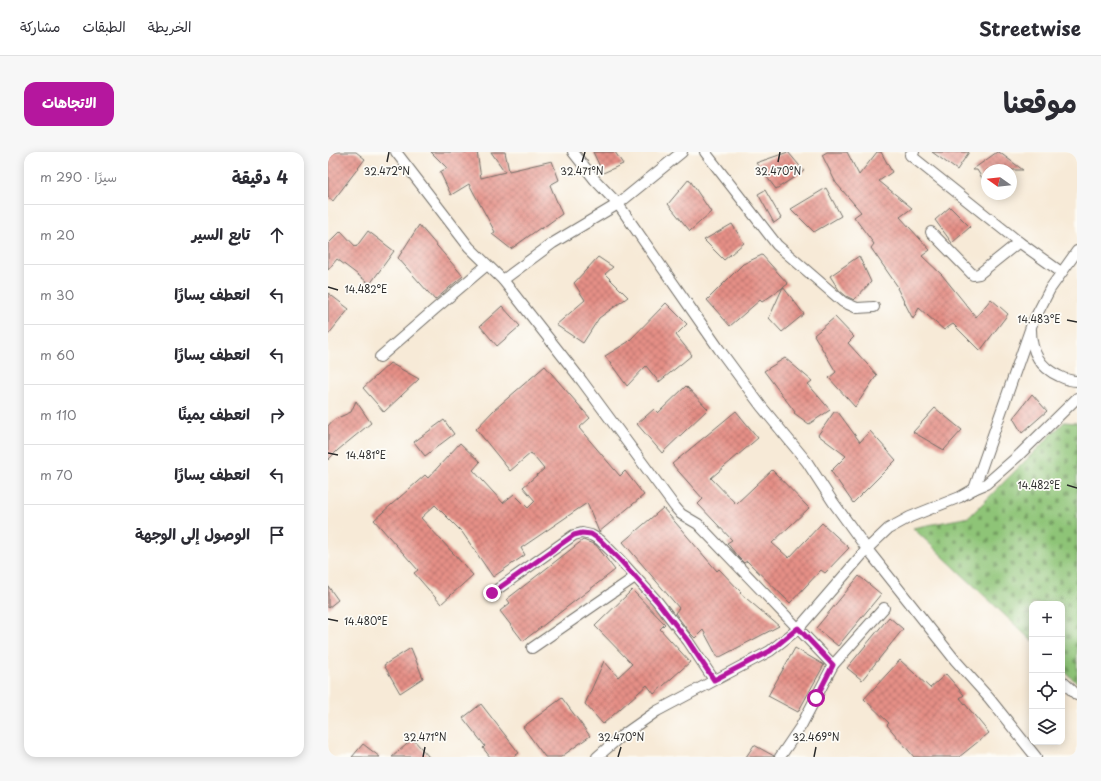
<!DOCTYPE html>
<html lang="ar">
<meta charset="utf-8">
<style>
:root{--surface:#fff;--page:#f7f7f7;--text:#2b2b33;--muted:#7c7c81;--line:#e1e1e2;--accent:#b5179e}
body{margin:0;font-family:"Playpen Sans","Playpen Sans Arabic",sans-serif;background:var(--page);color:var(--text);direction:rtl}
.controls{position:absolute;right:12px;bottom:12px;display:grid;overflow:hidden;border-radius:8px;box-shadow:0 2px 10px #0003}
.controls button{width:36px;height:36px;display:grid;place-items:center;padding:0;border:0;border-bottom:1px solid var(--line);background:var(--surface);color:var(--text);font:20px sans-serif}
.compass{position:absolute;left:653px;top:12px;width:36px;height:36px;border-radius:50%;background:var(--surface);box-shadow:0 2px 10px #0003;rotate:285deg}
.stop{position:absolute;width:12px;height:12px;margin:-9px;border:3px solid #b5179e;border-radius:50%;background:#fff}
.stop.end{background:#b5179e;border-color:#fff;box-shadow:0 1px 4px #0008}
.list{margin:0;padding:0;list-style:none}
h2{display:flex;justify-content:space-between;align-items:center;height:52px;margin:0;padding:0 16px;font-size:17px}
h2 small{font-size:13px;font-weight:400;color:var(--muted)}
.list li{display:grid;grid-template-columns:26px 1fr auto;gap:12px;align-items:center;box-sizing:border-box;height:60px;padding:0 16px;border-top:1px solid var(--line)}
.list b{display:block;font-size:15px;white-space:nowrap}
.list em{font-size:13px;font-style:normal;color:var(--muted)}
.icon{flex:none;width:22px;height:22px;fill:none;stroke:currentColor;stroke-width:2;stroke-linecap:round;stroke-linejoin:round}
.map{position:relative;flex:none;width:749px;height:605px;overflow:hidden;direction:ltr;border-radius:12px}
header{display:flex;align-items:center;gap:24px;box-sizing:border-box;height:56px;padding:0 20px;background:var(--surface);border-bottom:1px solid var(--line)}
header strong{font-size:19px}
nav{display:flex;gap:22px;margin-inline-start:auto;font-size:14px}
.intro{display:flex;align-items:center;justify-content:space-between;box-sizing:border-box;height:96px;padding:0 24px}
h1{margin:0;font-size:28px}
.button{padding:10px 18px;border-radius:12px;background:var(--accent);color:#fff;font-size:14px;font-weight:700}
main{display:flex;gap:24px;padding:0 24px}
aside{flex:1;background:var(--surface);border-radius:12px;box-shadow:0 2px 10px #0003}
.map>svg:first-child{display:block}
</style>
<header>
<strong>Streetwise</strong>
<nav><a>الخريطة</a><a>الطبقات</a><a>مشاركة</a></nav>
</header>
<div class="intro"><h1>موقعنا</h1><a class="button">الاتجاهات</a></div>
<main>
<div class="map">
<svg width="749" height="605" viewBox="0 0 749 605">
<defs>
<pattern id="cemetery-stones" width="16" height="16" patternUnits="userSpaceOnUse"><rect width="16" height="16" fill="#8ec477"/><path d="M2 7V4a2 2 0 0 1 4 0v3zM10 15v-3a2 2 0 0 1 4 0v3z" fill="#749f62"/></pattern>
<pattern id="building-cross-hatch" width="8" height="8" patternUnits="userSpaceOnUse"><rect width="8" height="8" fill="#e58f86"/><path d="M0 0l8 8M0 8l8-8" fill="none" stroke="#ba756e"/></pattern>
</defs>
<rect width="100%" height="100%" fill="#fdfcf7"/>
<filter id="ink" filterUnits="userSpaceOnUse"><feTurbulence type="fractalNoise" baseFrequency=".025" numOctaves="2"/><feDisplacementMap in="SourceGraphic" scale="8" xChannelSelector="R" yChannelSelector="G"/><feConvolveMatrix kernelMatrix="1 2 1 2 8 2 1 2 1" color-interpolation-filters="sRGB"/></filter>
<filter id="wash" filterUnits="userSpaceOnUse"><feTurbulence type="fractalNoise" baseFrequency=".012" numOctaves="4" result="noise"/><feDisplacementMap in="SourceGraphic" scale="16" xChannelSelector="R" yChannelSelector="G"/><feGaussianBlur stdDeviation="0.9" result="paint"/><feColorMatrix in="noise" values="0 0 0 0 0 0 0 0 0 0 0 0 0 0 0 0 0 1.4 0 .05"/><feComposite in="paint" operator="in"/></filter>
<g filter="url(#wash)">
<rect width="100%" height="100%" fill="#f7ead7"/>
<polygon fill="url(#cemetery-stones)" stroke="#5c7851" points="736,270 749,271 749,531 734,517 734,452 704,452 704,489 585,376 641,365"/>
<g id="blocks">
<g fill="url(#building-cross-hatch)">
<polygon points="0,0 28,0 37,7 5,49 0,45"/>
<polygon points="103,0 149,0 153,26 177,20 163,0 177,0 181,19 224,9 231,28 222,33 234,62 213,77 212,76 183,97 164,82 167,80 141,32 123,43 112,20 119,16"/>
<polygon points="265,0 287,0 295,12 275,21"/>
<polygon points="460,0 476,19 448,37 428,11"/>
<polygon points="499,0 519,0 531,23 549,0 553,0 564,20 551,29 584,56 572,65 602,98 594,104 614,123 648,165 663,147 680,162 652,199 625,172 616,178 591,156 585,167 569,136 570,135 543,96 546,92 526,65 533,60 508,31 494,3"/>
<polygon points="604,0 641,0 629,18"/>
<polygon points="669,0 671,0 695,18 659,18 659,34 649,18 644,18"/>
<polygon points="361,27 383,60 362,79 340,52"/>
<polygon points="498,36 513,64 486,80 463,57"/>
<polygon points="437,38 453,66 446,71 430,42"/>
<polygon points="622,55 642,75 624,91 607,68"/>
<polygon points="404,72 416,91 396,108 376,88"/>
<polygon points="91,73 135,124 107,148 70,106"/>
<polygon points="13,79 28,95 40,79 66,99 42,132 9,107 0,118 0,92"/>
<polygon points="434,103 460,132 434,150 432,148 402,174 379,148 415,112"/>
<polygon points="531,104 543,130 526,148 518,144 511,138 502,124"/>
<polygon points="270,105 285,115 277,122 300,145 271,166 255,191 228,173 257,148 246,131"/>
<polygon points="455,135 476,162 454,180 441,166"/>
<polygon points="0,141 21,157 0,183"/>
<polygon points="338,151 359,172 348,183 364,203 331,230 318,214 299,234 277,204 300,190"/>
<polygon points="174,154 192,174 169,194 152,174"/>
<polygon points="507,165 526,185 520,191 549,223 527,255 501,226 508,220 486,183"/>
<polygon points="457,206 484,229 480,232 502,258 481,272 466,261 467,260 436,219"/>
<polygon points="62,211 91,227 56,260 35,236"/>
<polygon points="217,214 262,266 251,276 292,324 297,319 316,343 271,380 259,351 193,396 197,403 165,425 134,380 107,353 93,366 145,423 113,452 86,421 90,418 46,368 97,323 100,326 132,291 152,310 145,318 175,351 186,342 200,356 207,349 195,335 216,317 203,301 182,319 148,277 166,258"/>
<polygon points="358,234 380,257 334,301 309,272 326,257 330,261"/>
<polygon points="704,242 719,259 694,281 685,266"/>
<polygon points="28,249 43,271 10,298 0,308 0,274 5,268 23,260"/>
<polygon points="607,256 634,278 616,298 585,280"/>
<polygon points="408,259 430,286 383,326 408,352 444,318 481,356 444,391 461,406 494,371 521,396 497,421 493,418 462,451 419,409 416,411 409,404 399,391 404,388 370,352 375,347 344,312"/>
<polygon points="506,260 510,260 532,290 542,279 568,308 525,351 503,319 518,304 490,283"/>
<polygon points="116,268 126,282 97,304 86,290"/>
<polygon points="335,356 389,419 391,417 413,440 412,441 451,474 390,506 375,478 367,486 361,480 347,461 351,456 295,390"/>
<polygon points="255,388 268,393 287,418 195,489 172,459 182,451 179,447"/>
<polygon points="531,424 553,442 510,494 488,476"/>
<polygon points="0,434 10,448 0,456"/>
<polygon points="304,438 337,472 332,477 362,510 326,542 319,533 275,572 257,552 276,509 290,525 304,512 267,474"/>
<polygon points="561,465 575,477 534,528 519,516"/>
<polygon points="83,496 95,526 72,541 56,513"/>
<polygon points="467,496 496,513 470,560 440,544"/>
<polygon points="572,508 602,536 618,522 636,543 632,546 661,581 631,605 586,605 559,573 561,571 536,547"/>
<polygon points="234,546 262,584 233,605 217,605 195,575"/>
<polygon points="153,552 191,601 185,605 162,605 155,596 157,594 135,566"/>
<polygon points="85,587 101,605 64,605"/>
<polygon points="35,592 52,605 24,605"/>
<polygon points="426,593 446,604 446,605 418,605"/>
</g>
</g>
</g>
<g filter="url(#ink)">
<use href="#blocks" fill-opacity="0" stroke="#726e67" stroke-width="1"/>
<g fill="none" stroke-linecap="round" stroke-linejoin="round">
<defs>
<g id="minor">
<polyline points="68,0 141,95 175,128 225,91 290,52 354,0"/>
<polyline points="245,0 267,28 290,52 391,197 433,254 479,310 505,350 539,397 627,508 661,546 708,605"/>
<polyline points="377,0 449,93 515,150 529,156 546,155"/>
<polyline points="586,0 582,3 691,90 651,122 645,123 603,80"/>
<polyline points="691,90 733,120"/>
<polyline points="175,128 254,229 347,355 353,362 370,372 505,513"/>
<path d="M703 178C703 199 711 215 731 224 737 227 742 229 749 229"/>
<polyline points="52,205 107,157 159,113"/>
<polyline points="646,337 704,172 722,137 749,99"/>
<polyline points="164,441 246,383 254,381 263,383 272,388 293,409 329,449 360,489 386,528"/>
<polyline points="204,496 307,425"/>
<polyline points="734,529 749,543"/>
<polyline points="269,605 292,585 329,559 442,499 470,477 539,397 560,377 582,365 632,345 646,337 658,332 690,304 749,246"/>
<polyline points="452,605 473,574 505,513 556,456"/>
</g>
</defs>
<use href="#minor" stroke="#726e67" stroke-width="12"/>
<use href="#minor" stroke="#fff" stroke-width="10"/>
</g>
</g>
<g fill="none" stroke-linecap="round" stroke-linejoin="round" filter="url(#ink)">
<polyline stroke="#b5179e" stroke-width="5" points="164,441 246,383 254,381 263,382 272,388 293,409 329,449 360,489 386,528 442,499 470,476 505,513 488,546"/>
</g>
<path fill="none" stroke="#2b2b2b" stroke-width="1.5" d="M59 10 61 0M254 10 257 0M450 10 452 0M0 135 10 138M739 168 749 170M0 301 10 303M739 333 749 336M0 467 10 469M95 605 97 595M290 605 293 595M486 605 488 595"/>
<g font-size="10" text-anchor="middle" fill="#2b2b2b" stroke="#fdfcf7" stroke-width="3.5" stroke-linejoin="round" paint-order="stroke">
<text x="59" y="23">32.472°N</text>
<text x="254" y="23">32.471°N</text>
<text x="450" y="23">32.470°N</text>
<text x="38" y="141">14.482°E</text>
<text x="711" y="171">14.483°E</text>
<text x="38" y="307">14.481°E</text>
<text x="711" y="337">14.482°E</text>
<text x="38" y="473">14.480°E</text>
<text x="97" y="589">32.471°N</text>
<text x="293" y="589">32.470°N</text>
<text x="488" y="589">32.469°N</text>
</g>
</svg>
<div class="controls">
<button>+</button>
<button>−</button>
<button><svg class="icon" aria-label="locate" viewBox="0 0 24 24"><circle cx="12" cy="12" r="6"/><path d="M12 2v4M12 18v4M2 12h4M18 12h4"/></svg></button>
<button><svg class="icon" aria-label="layers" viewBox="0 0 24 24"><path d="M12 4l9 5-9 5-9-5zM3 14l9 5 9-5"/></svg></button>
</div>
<svg class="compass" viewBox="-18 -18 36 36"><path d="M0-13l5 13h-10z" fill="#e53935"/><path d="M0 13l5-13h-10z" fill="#7c7c81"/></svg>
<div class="stop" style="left:488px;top:546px"></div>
<div class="stop end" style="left:164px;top:441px"></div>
</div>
<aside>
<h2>4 دقيقة<small>سيرًا · 290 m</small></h2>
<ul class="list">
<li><svg class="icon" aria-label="ahead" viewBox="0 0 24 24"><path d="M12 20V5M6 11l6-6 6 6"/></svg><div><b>تابع السير</b></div><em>20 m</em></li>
<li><svg class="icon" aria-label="left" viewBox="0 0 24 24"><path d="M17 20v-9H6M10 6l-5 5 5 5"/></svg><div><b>انعطف يسارًا</b></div><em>30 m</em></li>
<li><svg class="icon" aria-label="left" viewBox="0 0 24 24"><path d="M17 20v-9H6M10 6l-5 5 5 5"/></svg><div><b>انعطف يسارًا</b></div><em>60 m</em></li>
<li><svg class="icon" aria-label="right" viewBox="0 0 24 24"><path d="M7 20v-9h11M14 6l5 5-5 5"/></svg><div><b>انعطف يمينًا</b></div><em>110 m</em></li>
<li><svg class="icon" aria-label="left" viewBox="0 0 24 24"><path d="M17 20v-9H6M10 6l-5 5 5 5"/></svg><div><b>انعطف يسارًا</b></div><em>70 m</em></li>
<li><svg class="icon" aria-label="arrive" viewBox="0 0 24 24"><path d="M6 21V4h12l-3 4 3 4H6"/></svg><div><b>الوصول إلى الوجهة</b></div></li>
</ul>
</aside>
</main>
